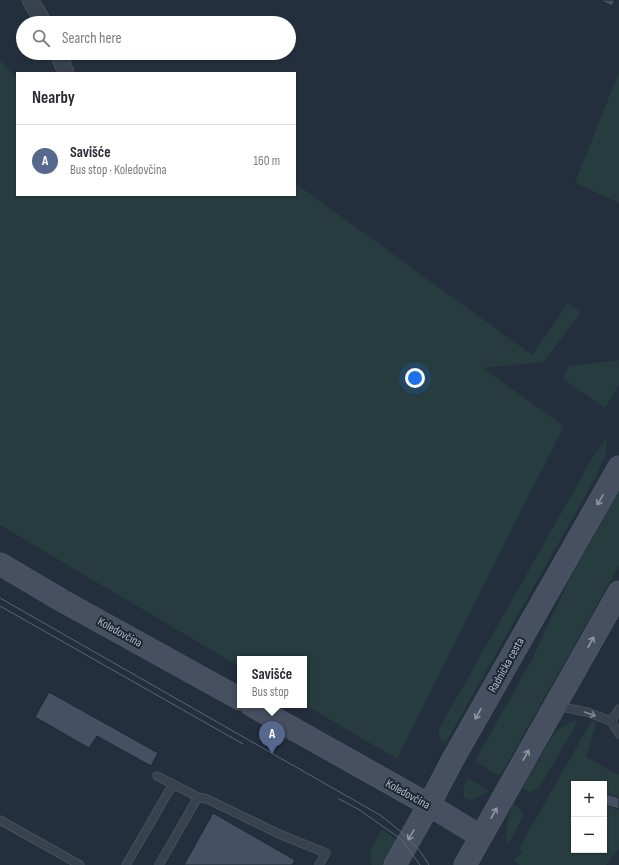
<!DOCTYPE html>
<meta charset="utf-8">
<style>
:root{--surface:#fff;--page:#f7f7f7;--text:#2b2b33;--muted:#7c7c81;--line:#e1e1e2;--accent:#56698c}
body{margin:0;font-family:"Sofia Sans Condensed",sans-serif;background:var(--page);color:var(--text)}
.controls{position:absolute;right:12px;bottom:12px;display:grid;overflow:hidden;border-radius:0px;box-shadow:0 1px 3px #0004}
.controls button{width:36px;height:36px;display:grid;place-items:center;padding:0;border:0;border-bottom:1px solid var(--line);background:var(--surface);color:var(--text);font:20px sans-serif}
.you{position:absolute;left:415px;top:378px;width:14px;height:14px;margin:-10px;border:3px solid #fff;border-radius:50%;background:#1a73e8;box-shadow:0 0 0 6px #1a73e833}
.badge{display:grid;place-items:center;width:26px;height:26px;border-radius:50%;background:var(--accent);color:#fff;font-size:13px;font-weight:700}
.pin{position:absolute;translate:-50% -33px;filter:drop-shadow(0 1px 2px #0008)}
.pin::after{content:'';position:absolute;top:21px;width:14px;height:12px;background:inherit;clip-path:polygon(0 0,100% 0,50% 100%)}
.popup{position:absolute;left:237px;top:656px;width:70px;height:52px;box-sizing:border-box;display:grid;place-content:center;border-radius:0px;background:var(--surface);filter:drop-shadow(0 1px 3px #0005);font-size:13px;white-space:nowrap;color:var(--muted)}
.popup b{font-size:15px;color:var(--text)}
.popup::after{content:'';position:absolute;left:50%;top:100%;margin-left:-8px;border:8px solid transparent;border-top-color:var(--surface)}
.list{margin:0;padding:0;list-style:none}
h2{display:flex;justify-content:space-between;align-items:center;height:52px;margin:0;padding:0 16px;font-size:17px}
h2 small{font-size:13px;font-weight:400;color:var(--muted)}
.list li{display:grid;grid-template-columns:26px 1fr auto;gap:12px;align-items:center;box-sizing:border-box;height:72px;padding:0 16px;border-top:1px solid var(--line)}
.list b{display:block;font-size:15px;white-space:nowrap}
.list p{margin:0;font-size:13px;white-space:nowrap;color:var(--muted)}
.list em{font-size:13px;font-style:normal;color:var(--muted)}
.icon{flex:none;width:22px;height:22px;fill:none;stroke:currentColor;stroke-width:2;stroke-linecap:round;stroke-linejoin:round}
.map{position:relative;flex:none;width:619px;height:865px;overflow:hidden}
.search{position:absolute;background:var(--surface);box-shadow:0 1px 3px #0004;left:16px;top:16px;width:280px;height:44px;display:flex;align-items:center;gap:10px;box-sizing:border-box;padding:0 14px;border-radius:22px;color:var(--muted);font-size:15px}
.panel{position:absolute;background:var(--surface);box-shadow:0 1px 3px #0004;left:16px;top:72px;width:280px;height:124px;border-radius:0px}
.map>svg:first-child{display:block}
</style>
<div class="map">
<svg width="619" height="865" viewBox="0 0 619 865">
<rect width="100%" height="100%" fill="#242f3e"/>
<g fill="#263c3f" fill-rule="evenodd">
<polygon points="0,61 17,78 17,195 295,195 295,183 532,355 568,303 581,312 544,362 483,368 564,426 397,759 304,704 304,659 240,659 240,667 0,525"/>
<polygon points="619,72 619,203 575,183"/>
<polygon points="619,360 619,384 605,408 563,379 569,366"/>
<path d="M607 438 606 453 596 477 445 744C440 740 438 736 439 729L593 457Z"/>
<polygon points="619,490 619,566 500,776 475,761 531,661 567,584"/>
<polygon points="575,720 577,720 574,729 539,788 530,792 522,788 552,737 558,730"/>
<path d="M592 720 597 722 586 757 619 775V847L617 851 606 865H520L514 859 522 853 520 849 522 843ZM574 784H604V850H574Z"/>
<path d="M467 778 489 790C470 804 457 805 467 778Z"/>
<path d="M513 803C519 808 524 811 522 819L508 845C504 829 508 818 513 803Z"/>
<path d="M382 829 400 843 387 865H372C366 852 376 840 382 829Z"/>
</g>
<g fill="#455162" stroke="#1f2835">
<polygon points="600,0 615,0 612,6"/>
<polygon points="49,692 158,753 151,766 97,736 89,748 35,717"/>
<polygon points="607,794 619,798 619,809 604,805"/>
<polygon points="213,813 295,860 292,865 184,865"/>
</g>
<g fill="none" stroke-linecap="round" stroke-linejoin="round">
<defs>
<g id="lane">
<polyline points="557,706 587,712 611,721 619,734"/>
<polyline points="611,721 619,709"/>
<polyline points="157,776 198,797"/>
<polyline points="0,820 80,865"/>
<polyline points="126,865 173,784"/>
<polyline points="159,865 198,797 207,799 279,834 326,853 319,865"/>
</g>
<g id="street">
<polyline points="30,0 44,23"/>
<polyline points="58,53 66,73"/>
</g>
<g id="secondary">
<polyline points="0,564 61,600 240,699"/>
<polyline points="251,705 429,805 480,836"/>
<polyline points="395,865 429,805 453,759 619,467"/>
<polyline points="465,865 619,592"/>
</g>
</defs>
<use href="#lane" stroke="#565f6c" stroke-width="9"/>
<use href="#street" stroke="#565f6c" stroke-width="17"/>
<use href="#secondary" stroke="#565f6c" stroke-width="23"/>
<use href="#lane" stroke="#38414e" stroke-width="8"/>
<use href="#street" stroke="#38414e" stroke-width="16"/>
<use href="#secondary" stroke="#465061" stroke-width="22"/>
<g stroke="#5a6575" stroke-width="1">
<path d="M0 598 380 815C399 830 417 843 429 865"/>
<polyline points="0,606 243,744"/>
<polyline points="339,799 358,809 401,839 420,865"/>
</g>
</g>
<defs><path id="oneway-shaft" d="M-6 0H5M1.5-3L5.5 0L1.5 3" fill="none" stroke-width="1.6" stroke-linecap="round" stroke-linejoin="round"/></defs>
<g stroke="#8e96a5">
<use href="#oneway-shaft" transform="translate(600 500) rotate(120)"/>
<use href="#oneway-shaft" transform="translate(591 642) rotate(-61)"/>
<use href="#oneway-shaft" transform="translate(478 714) rotate(119)"/>
<use href="#oneway-shaft" transform="translate(526 755) rotate(-61)"/>
<use href="#oneway-shaft" transform="translate(494 813) rotate(-61)"/>
<use href="#oneway-shaft" transform="translate(411 835) rotate(120)"/>
</g>
<use stroke="#7c8592" href="#oneway-shaft" transform="translate(590 714) rotate(19)"/>
<g text-anchor="middle" stroke-width="4" stroke-linejoin="round" paint-order="stroke">
<g font-size="12" fill="#b4bcc9" stroke="#1d2633">
<text transform="translate(120 632) rotate(29)" y="4">Koledovčina</text>
<text transform="translate(506 665) rotate(-61)" y="4">Radnička cesta</text>
<text transform="translate(408 794) rotate(29)" y="4">Koledovčina</text>
</g>
</g>
</svg>
<div class="controls">
<button>+</button>
<button>−</button>
</div>
<div class="you"></div>
<div class="pin badge" style="left:272px;top:754px">A</div>
<div class="popup"><b>Savišće</b>Bus stop</div>
<div class="search"><svg class="icon" aria-label="search" viewBox="0 0 24 24"><circle cx="10" cy="10" r="6"/><path d="M15 15l6 6"/></svg>Search here</div>
<section class="panel">
<h2>Nearby<small></small></h2>
<ul class="list">
<li><span class="badge">A</span><div><b>Savišće</b><p>Bus stop · Koledovčina</p></div><em>160 m</em></li>
</ul>
</section>
</div>
